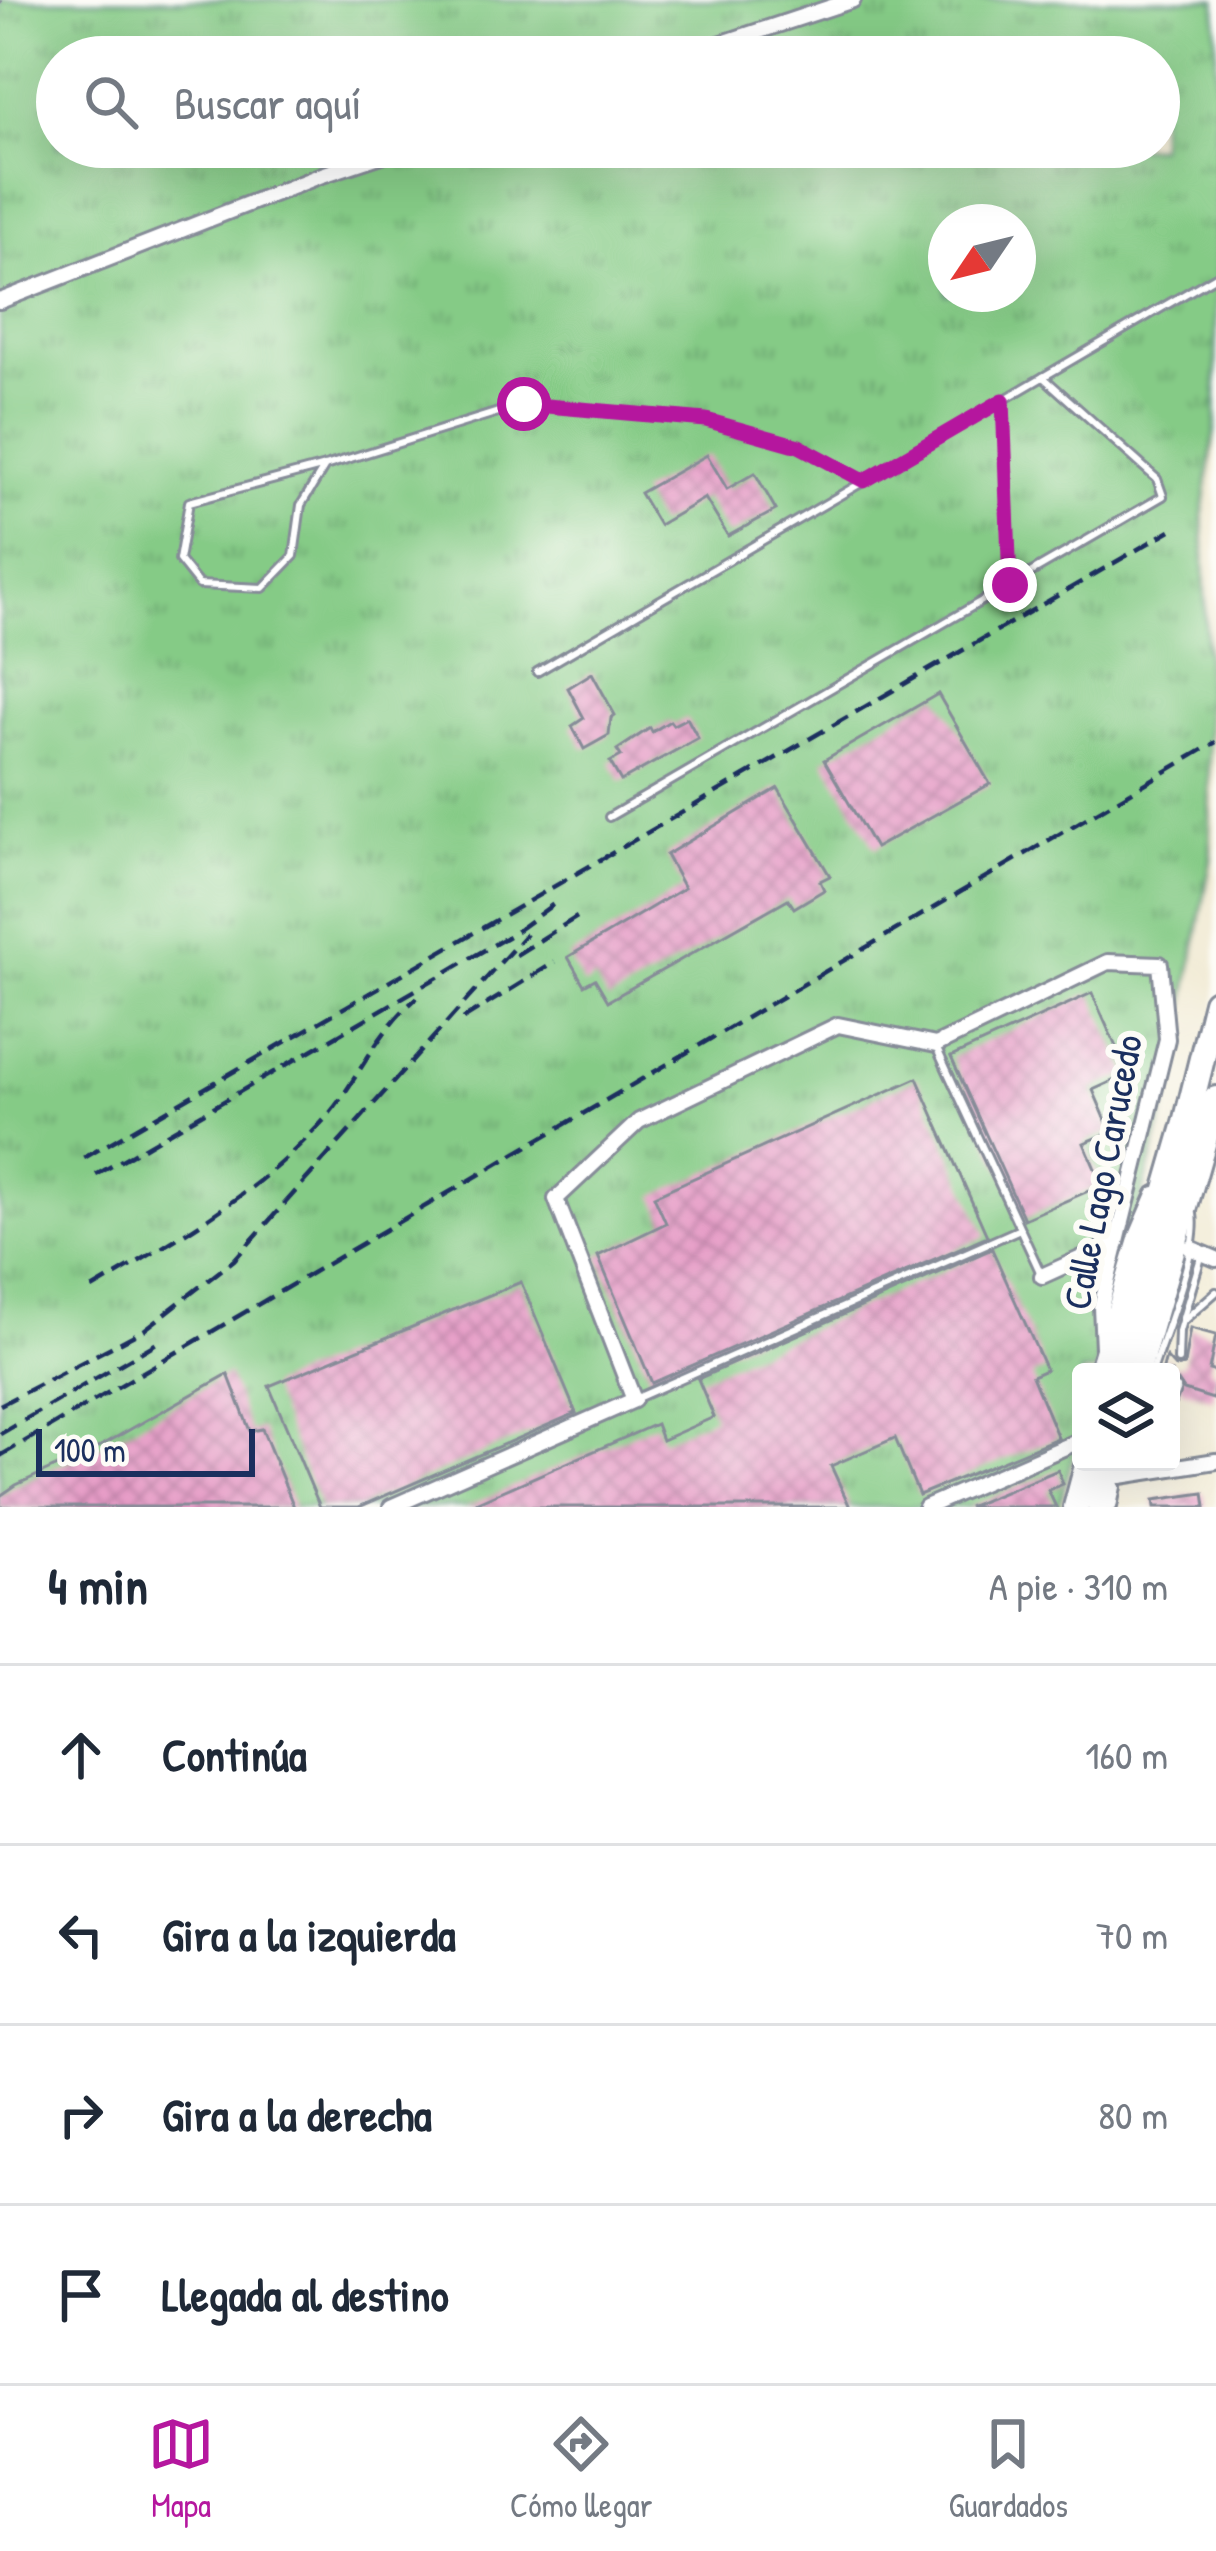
<!DOCTYPE html>
<html lang="es">
<meta charset="utf-8">
<style>
:root{--surface:#fff;--page:#f6f6f7;--text:#1f2937;--muted:#747a83;--line:#e0e1e3;--accent:#b5179e}
body{margin:0;font-family:"Patrick Hand",sans-serif;background:var(--page);color:var(--text)}
.controls{position:absolute;right:36px;bottom:36px;display:grid;overflow:hidden;border-radius:12px;box-shadow:0 12px 48px #0002}
.controls button{width:108px;height:108px;display:grid;place-items:center;padding:0;border:0;border-bottom:3px solid var(--line);background:var(--surface);color:var(--text);font:60px sans-serif}
.compass{position:absolute;left:928px;top:204px;width:108px;height:108px;border-radius:50%;background:var(--surface);box-shadow:0 12px 48px #0002;rotate:235deg}
.scale{position:absolute;left:36px;bottom:30px;width:219px;box-sizing:border-box;padding-left:12px;border:6px solid #1b2f5e;border-top:0;font-size:33px;line-height:42px;white-space:nowrap;color:#1b2f5e;-webkit-text-stroke:9px #fdfcf7;paint-order:stroke}
.stop{position:absolute;width:36px;height:36px;margin:-27px;border:9px solid #b5179e;border-radius:50%;background:#fff}
.stop.end{background:#b5179e;border-color:#fff;box-shadow:0 3px 12px #0008}
.list{margin:0;padding:0;list-style:none}
h2{display:flex;justify-content:space-between;align-items:center;height:156px;margin:0;padding:0 48px;font-size:51px}
h2 small{font-size:39px;font-weight:400;color:var(--muted)}
.list li{display:grid;grid-template-columns:78px 1fr auto;gap:36px;align-items:center;box-sizing:border-box;height:180px;padding:0 48px;border-top:3px solid var(--line)}
.list b{display:block;font-size:45px;white-space:nowrap}
.list em{font-size:39px;font-style:normal;color:var(--muted)}
.icon{flex:none;width:66px;height:66px;fill:none;stroke:currentColor;stroke-width:2;stroke-linecap:round;stroke-linejoin:round}
.map{position:relative;flex:none;width:1216px;height:1507px;overflow:hidden}
.search{position:absolute;background:var(--surface);box-shadow:0 12px 48px #0002;left:36px;right:36px;top:36px;height:132px;display:flex;align-items:center;gap:30px;box-sizing:border-box;padding:0 42px;border-radius:66px;color:var(--muted);font-size:45px}
.sheet{height:876px;background:var(--surface)}
nav{display:flex;justify-content:space-around;align-items:center;box-sizing:border-box;height:168px;border-top:3px solid var(--line);background:var(--surface);font-size:33px;color:var(--muted)}
nav a{display:grid;justify-items:center;gap:6px}
nav .on{color:var(--accent)}
.map>svg:first-child{display:block}
</style>
<div class="map">
<svg width="1216" height="1507" viewBox="0 0 1216 1507">
<defs>
<pattern id="grass-tufts" width="24" height="20" patternUnits="userSpaceOnUse" patternTransform="scale(3)"><rect width="24" height="20" fill="#85cb86"/><path d="M3 7l-1-3M5 7V3M7 7l1-3M15 17l-1-3M17 17v-4M19 17l1-3" fill="none" stroke="#6ca571"/></pattern>
<pattern id="building-cross-hatch" width="8" height="8" patternUnits="userSpaceOnUse" patternTransform="scale(3)"><rect width="8" height="8" fill="#e69bc6"/><path d="M0 0l8 8M0 8l8-8" fill="none" stroke="#ba7fa4"/></pattern>
</defs>
<rect width="100%" height="100%" fill="#fdfcf7"/>
<filter id="ink" filterUnits="userSpaceOnUse"><feTurbulence type="fractalNoise" baseFrequency=".00833" numOctaves="2"/><feDisplacementMap in="SourceGraphic" scale="24" xChannelSelector="R" yChannelSelector="G"/><feConvolveMatrix kernelMatrix="1 2 1 2 8 2 1 2 1" color-interpolation-filters="sRGB"/></filter>
<filter id="wash" filterUnits="userSpaceOnUse"><feTurbulence type="fractalNoise" baseFrequency=".004" numOctaves="4" result="noise"/><feDisplacementMap in="SourceGraphic" scale="48" xChannelSelector="R" yChannelSelector="G"/><feGaussianBlur stdDeviation="2.7" result="paint"/><feColorMatrix in="noise" values="0 0 0 0 0 0 0 0 0 0 0 0 0 0 0 0 0 1.4 0 .05"/><feComposite in="paint" operator="in"/></filter>
<g filter="url(#wash)">
<rect width="100%" height="100%" fill="#f1ead3"/>
<path fill="url(#grass-tufts)" stroke="#507d72" stroke-width="3" fill-rule="evenodd" d="M0 0H1216V420L1203 514 1211 860 1166 1106 1095 1372H1081V1426L1059 1507H0ZM57 57H1159V147H57ZM946 222H1018V294H946Z"/>
<g id="blocks">
<g fill="url(#building-cross-hatch)">
<polygon points="707,455 727,489 755,473 776,510 728,536 705,498 659,525 640,493"/>
<polygon points="592,673 615,715 611,718 609,735 584,749 572,726 584,718 568,688"/>
<polygon points="938,694 990,784 875,848 824,760"/>
<polygon points="687,718 698,738 621,781 610,762 621,756 617,750 650,728 652,732 670,721 673,725"/>
<polygon points="778,788 830,876 820,881 824,890 794,908 788,899 608,1001 595,979 584,985 568,957 684,888 666,855"/>
<polygon points="1092,993 1128,1074 1093,1090 1111,1132 1084,1143 1102,1185 1024,1219 951,1057"/>
<polygon points="917,1078 987,1236 652,1383 598,1256 666,1223 654,1196"/>
<polygon points="992,1249 1046,1370 1032,1376 1058,1438 919,1495 895,1438 831,1466 850,1507 466,1507 656,1424 662,1440 714,1417 698,1379"/>
<polygon points="521,1282 576,1413 359,1507 320,1507 269,1386"/>
<polygon points="1190,1328 1216,1335 1209,1370 1216,1372 1213,1399 1184,1390 1178,1381 1171,1384 1171,1372 1162,1372 1166,1357 1175,1367 1184,1365"/>
<polygon points="228,1374 250,1431 262,1429 294,1507 0,1507 0,1496 16,1485 99,1447"/>
<polygon points="1058,1470 1063,1484 1048,1490 1056,1507 968,1507"/>
<polygon points="1204,1493 1206,1507 1155,1507 1154,1500"/>
</g>
</g>
</g>
<g filter="url(#ink)">
<use href="#blocks" fill-opacity="0" stroke="#868c98" stroke-width="3"/>
<g fill="none" stroke-linecap="round" stroke-linejoin="round">
<defs>
<g id="service">
<polyline points="1003,401 1010,585"/>
<polyline points="325,466 301,505 294,556 263,588 199,585 179,560 189,502 325,466 524,404 707,420 799,446 864,481"/>
<polyline points="537,672 1216,276"/>
<polyline points="609,817 1163,496 1157,479 1043,377"/>
<polyline points="937,1049 1042,1276"/>
<polyline points="1184,1320 1216,1292"/>
<polyline points="1178,1360 1179,1331 1202,1254"/>
<path d="M1152 1372C1164 1334 1199 1250 1193 1214"/>
<polyline points="637,1398 1020,1229"/>
<polyline points="1171,1404 1177,1388"/>
<polyline points="1113,1507 1117,1487"/>
</g>
<g id="minor">
<polyline points="680,57 853,0"/>
<polyline points="0,301 322,175 406,147"/>
<polyline points="1190,1248 1216,1259"/>
<polyline points="1042,1276 1117,1242"/>
<polyline points="1096,1372 1137,1236 1155,1194"/>
<polyline points="1120,1476 1216,1461"/>
<polyline points="391,1507 634,1400 556,1199 639,1121 838,1025 936,1045 1108,962 1160,964 1167,1039 1101,1307 1103,1348"/>
<polyline points="926,1507 1079,1441"/>
</g>
<g id="motorway">
<polyline points="1114,1372 1186,1123 1216,1002"/>
<polyline points="1137,1372 1216,1099"/>
<polyline points="1076,1507 1088,1462"/>
<polyline points="1100,1507 1112,1462"/>
</g>
</defs>
<use href="#service" stroke="#868c98" stroke-width="12"/>
<use href="#minor" stroke="#868c98" stroke-width="20"/>
<use href="#motorway" stroke="#868c98" stroke-width="30"/>
<polyline stroke="#868c98" stroke-width="3" stroke-dasharray="3 9" stroke-linecap="butt" points="0,3 2,0"/>
<use href="#service" stroke="#fff" stroke-width="6"/>
<use href="#minor" stroke="#fff" stroke-width="14"/>
<use href="#motorway" stroke="#fff" stroke-width="24"/>
<g stroke="#1b2f5e" stroke-width="4.5" stroke-dasharray="18 9" stroke-linecap="butt">
<polyline points="516,955 577,917"/>
<polyline points="463,1019 555,962"/>
<polyline points="84,1158 1171,530"/>
<polyline points="96,1175 514,933 555,903"/>
<path d="M92 1289C178 1238 254 1197 322 1122 357 1084 375 1032 417 998"/>
<polyline points="0,1405 144,1330 234,1260 526,934"/>
<polyline points="0,1434 162,1340"/>
<polyline points="0,1456 1216,742"/>
</g>
</g>
</g>
<g fill="none" stroke-linecap="round" stroke-linejoin="round" filter="url(#ink)">
<polyline stroke="#b5179e" stroke-width="15" points="524,404 706,420 799,446 864,481 1003,400 1010,585"/>
</g>
<g text-anchor="middle" stroke-width="12" stroke-linejoin="round" paint-order="stroke">
<g font-size="39" fill="#1b2f5e" stroke="#fdfcf7">
<text transform="translate(1102 1172) rotate(-79)" y="14">Calle Lago Carucedo</text>
</g>
</g>
</svg>
<div class="controls">
<button><svg class="icon" aria-label="layers" viewBox="0 0 24 24"><path d="M12 4l9 5-9 5-9-5zM3 14l9 5 9-5"/></svg></button>
</div>
<svg class="compass" viewBox="-18 -18 36 36"><path d="M0-13l5 13h-10z" fill="#e53935"/><path d="M0 13l5-13h-10z" fill="#747a83"/></svg>
<div class="scale">100 m</div>
<div class="stop" style="left:524px;top:404px"></div>
<div class="stop end" style="left:1010px;top:585px"></div>
<div class="search"><svg class="icon" aria-label="search" viewBox="0 0 24 24"><circle cx="10" cy="10" r="6"/><path d="M15 15l6 6"/></svg>Buscar aquí</div>
</div>
<section class="sheet">
<h2>4 min<small>A pie · 310 m</small></h2>
<ul class="list">
<li><svg class="icon" aria-label="ahead" viewBox="0 0 24 24"><path d="M12 20V5M6 11l6-6 6 6"/></svg><div><b>Continúa</b></div><em>160 m</em></li>
<li><svg class="icon" aria-label="left" viewBox="0 0 24 24"><path d="M17 20v-9H6M10 6l-5 5 5 5"/></svg><div><b>Gira a la izquierda</b></div><em>70 m</em></li>
<li><svg class="icon" aria-label="right" viewBox="0 0 24 24"><path d="M7 20v-9h11M14 6l5 5-5 5"/></svg><div><b>Gira a la derecha</b></div><em>80 m</em></li>
<li><svg class="icon" aria-label="arrive" viewBox="0 0 24 24"><path d="M6 21V4h12l-3 4 3 4H6"/></svg><div><b>Llegada al destino</b></div></li>
</ul>
</section>
<nav>
<a class="on"><svg class="icon" aria-label="map" viewBox="0 0 24 24"><path d="M3 6l6-2 6 2 6-2v14l-6 2-6-2-6 2zM9 4v14M15 6v14"/></svg>Mapa</a>
<a><svg class="icon" aria-label="directions" viewBox="0 0 24 24"><path d="M12 3l9 9-9 9-9-9zM9 14v-3h6M13 9l2 2-2 2"/></svg>Cómo llegar</a>
<a><svg class="icon" aria-label="saved" viewBox="0 0 24 24"><path d="M7 4h10v16l-5-4-5 4z"/></svg>Guardados</a>
</nav>
